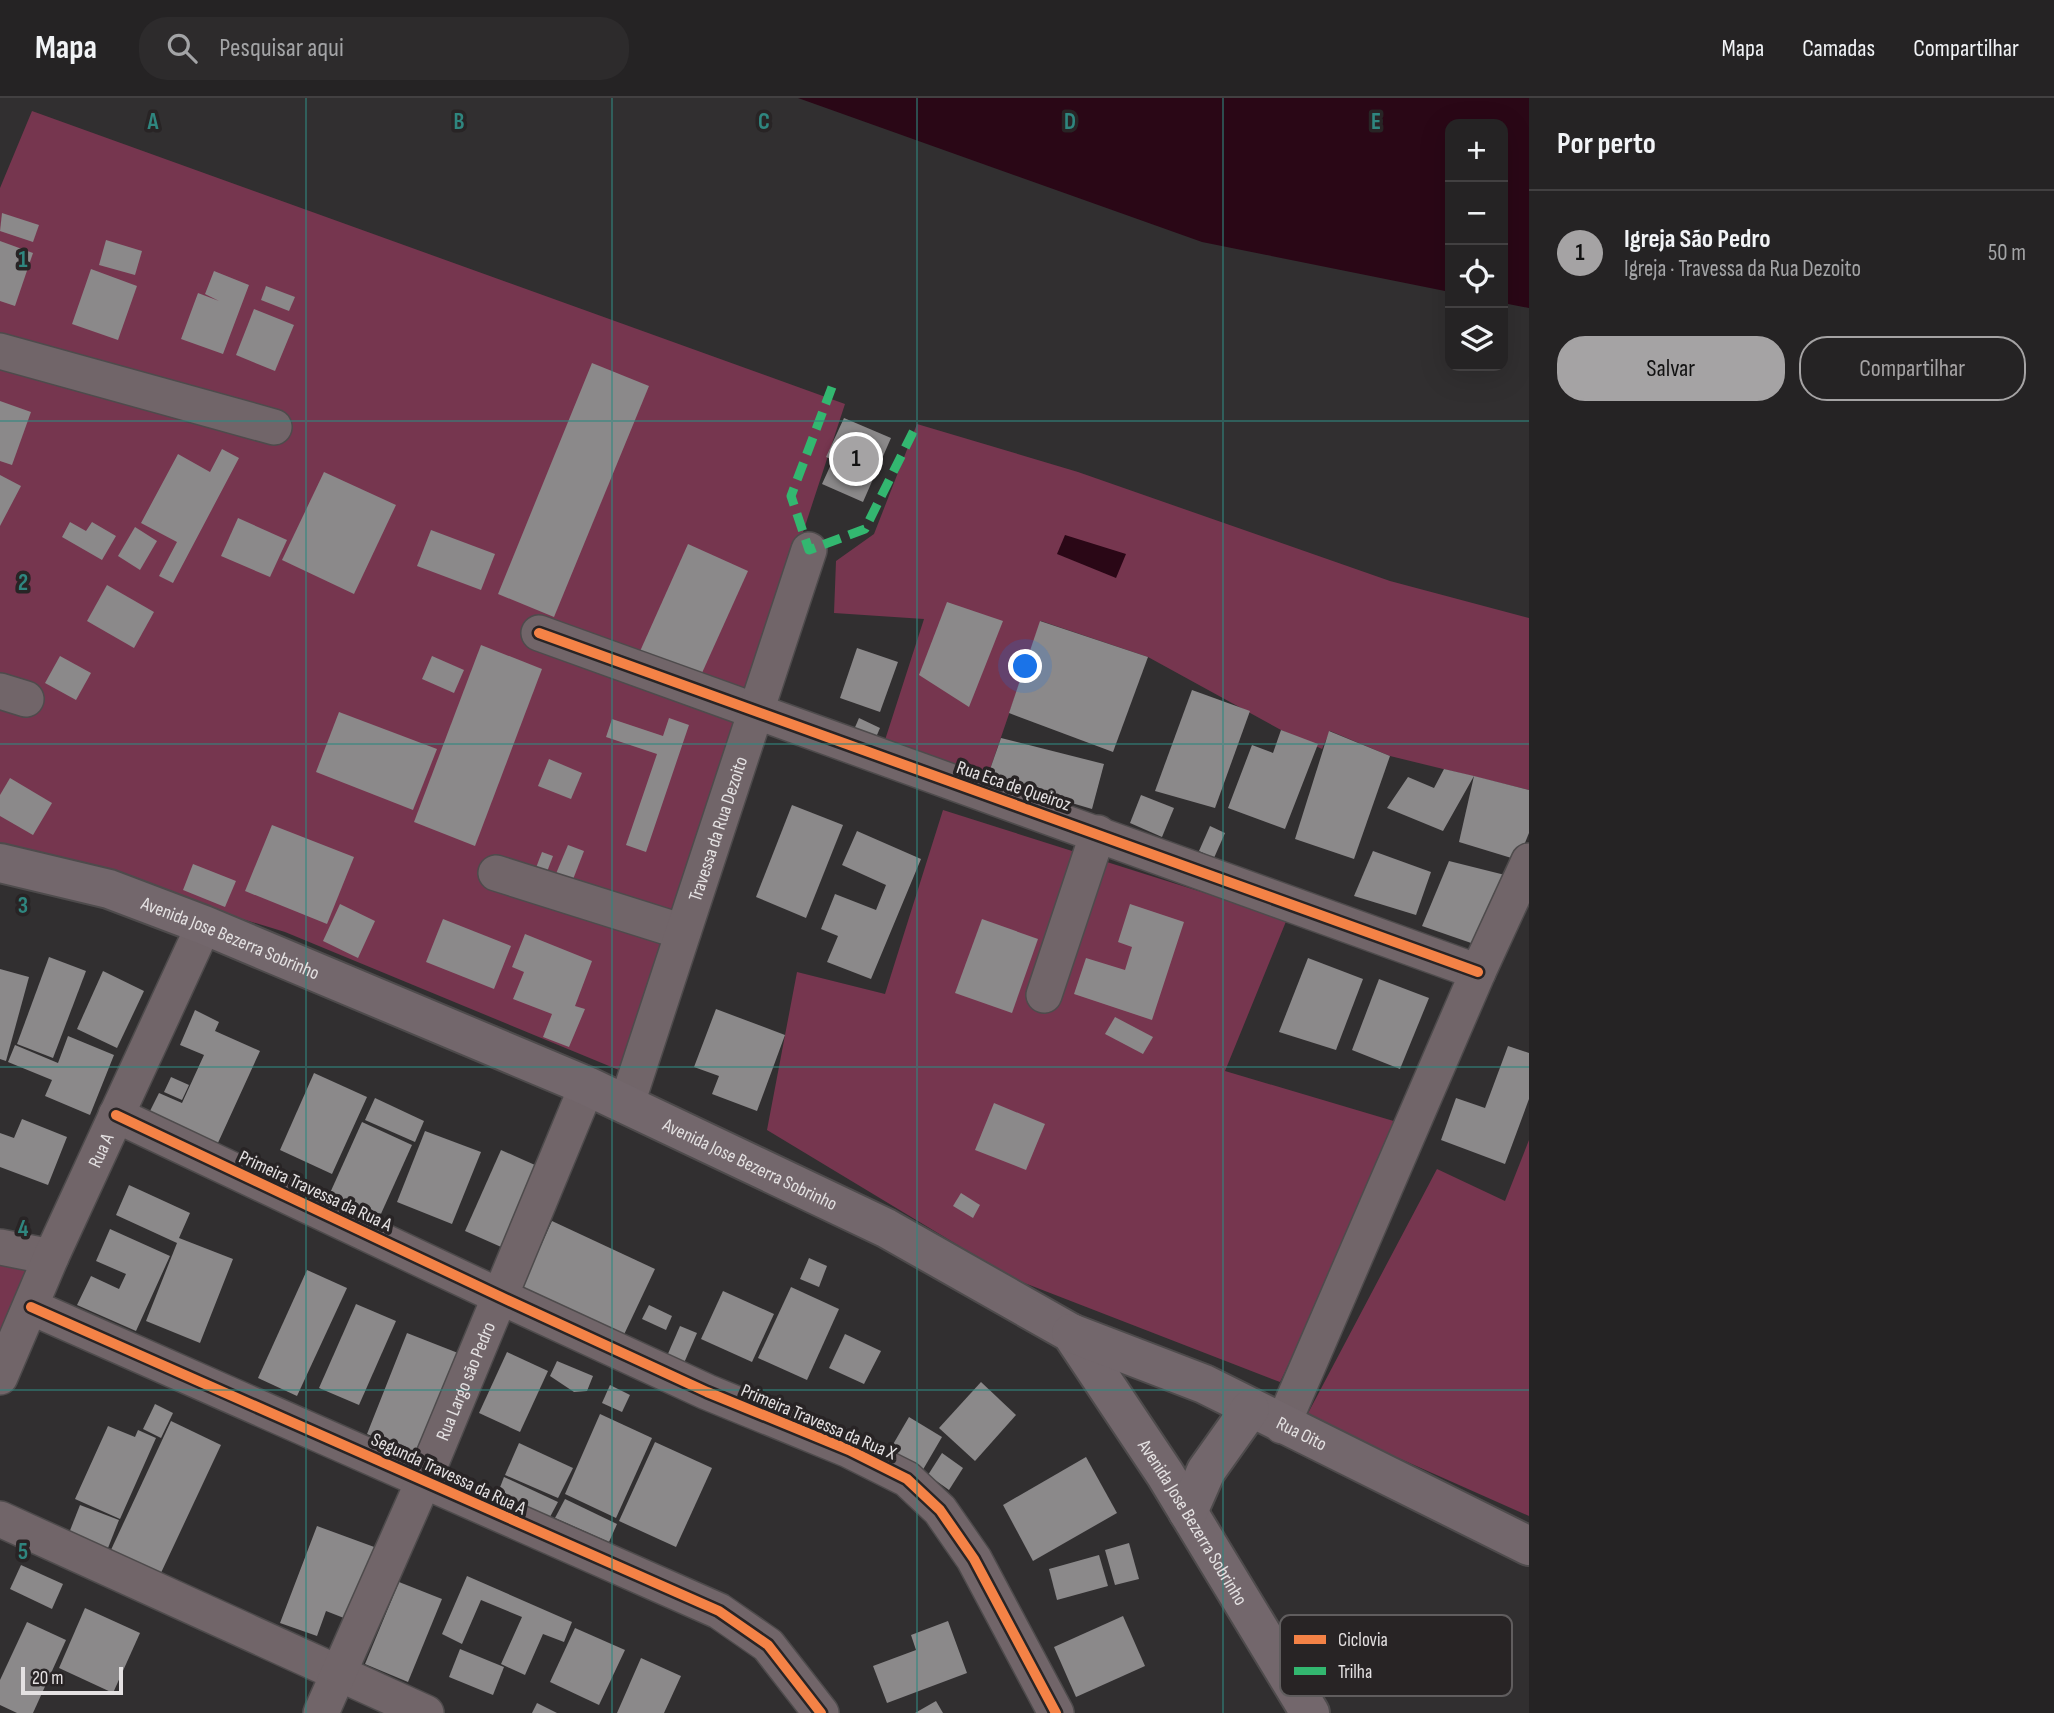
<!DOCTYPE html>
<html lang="pt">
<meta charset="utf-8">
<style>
:root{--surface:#252324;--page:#2d2b2c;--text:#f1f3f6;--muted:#a3a4a6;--line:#424041;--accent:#a5a3a4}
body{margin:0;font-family:"Sofia Sans Condensed",sans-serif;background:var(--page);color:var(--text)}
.controls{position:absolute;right:21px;top:21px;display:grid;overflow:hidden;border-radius:14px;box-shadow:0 7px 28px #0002}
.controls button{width:63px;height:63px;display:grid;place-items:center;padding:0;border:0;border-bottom:2px solid var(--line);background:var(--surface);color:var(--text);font:35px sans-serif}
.scale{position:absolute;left:21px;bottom:18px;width:102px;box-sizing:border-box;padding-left:7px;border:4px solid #e4e1e2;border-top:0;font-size:19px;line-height:24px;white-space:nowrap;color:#e4e1e2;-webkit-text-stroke:5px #282425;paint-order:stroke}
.you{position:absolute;left:1026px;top:569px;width:24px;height:24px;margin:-18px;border:5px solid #fff;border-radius:50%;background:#1a73e8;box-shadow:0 0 0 10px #1a73e833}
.badge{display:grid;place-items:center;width:46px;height:46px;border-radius:50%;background:var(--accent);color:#111;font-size:23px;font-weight:700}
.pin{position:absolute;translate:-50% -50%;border:4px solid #fff;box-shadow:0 2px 7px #0006}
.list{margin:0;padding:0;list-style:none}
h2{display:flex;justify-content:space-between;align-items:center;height:91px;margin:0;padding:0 28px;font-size:30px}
h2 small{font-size:23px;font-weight:400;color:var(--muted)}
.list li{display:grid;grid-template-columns:46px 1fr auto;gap:21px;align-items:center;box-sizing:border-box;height:126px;padding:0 28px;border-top:2px solid var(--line)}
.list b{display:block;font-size:26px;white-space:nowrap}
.list p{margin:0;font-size:23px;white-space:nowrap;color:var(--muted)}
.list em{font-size:23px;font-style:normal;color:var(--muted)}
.actions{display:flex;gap:14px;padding:21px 28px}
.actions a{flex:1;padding:16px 0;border:2px solid var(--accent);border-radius:28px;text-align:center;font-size:24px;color:var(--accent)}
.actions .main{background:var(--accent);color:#111}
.icon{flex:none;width:38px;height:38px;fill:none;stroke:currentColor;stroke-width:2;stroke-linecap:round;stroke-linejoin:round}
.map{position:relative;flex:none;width:1529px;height:1615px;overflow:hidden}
header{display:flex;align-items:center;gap:42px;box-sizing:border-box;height:98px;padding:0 35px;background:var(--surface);border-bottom:2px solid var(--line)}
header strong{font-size:33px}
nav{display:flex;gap:38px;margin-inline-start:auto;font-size:24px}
.search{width:490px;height:63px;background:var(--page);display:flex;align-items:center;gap:18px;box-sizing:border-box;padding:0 24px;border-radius:28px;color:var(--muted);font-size:26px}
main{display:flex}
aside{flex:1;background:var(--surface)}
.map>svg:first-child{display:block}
</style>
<header>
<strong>Mapa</strong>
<div class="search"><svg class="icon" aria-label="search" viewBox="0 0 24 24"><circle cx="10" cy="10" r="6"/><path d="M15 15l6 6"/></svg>Pesquisar aqui</div>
<nav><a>Mapa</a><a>Camadas</a><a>Compartilhar</a></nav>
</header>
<main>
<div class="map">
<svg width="1529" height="1615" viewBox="0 0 1529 1615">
<rect width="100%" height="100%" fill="#312f30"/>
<g fill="#76364f">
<polygon points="32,13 845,306 626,975 285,834 0,747 0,90"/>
<polygon points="917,326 1078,374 1390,483 1529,520 1529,692 1390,658 1330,633 1322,651 1281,632 1148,559 1041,523 987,680 885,642 924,521 834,515 836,463 874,436"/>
<polygon points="943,712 1287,821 1225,973 1407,1027 1280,1284 1014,1181 767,1032 797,874 885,896"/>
<polygon points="1529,1042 1529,1418 1306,1319 1437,1071 1505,1103"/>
<polygon points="0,1164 28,1169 0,1242"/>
</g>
<g fill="#2a0716">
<polygon points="798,0 1529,0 1529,210 1503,205 1503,26 1450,26 1450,194 1202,144"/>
<polygon points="1065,437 1126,456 1116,480 1057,456"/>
</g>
<g fill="#8b898a">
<polygon points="2,115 39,127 33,144 0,133"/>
<polygon points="106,142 142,153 135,177 99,167"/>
<polygon points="0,143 33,155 15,208 0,203"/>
<polygon points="91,171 137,188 118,242 72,226"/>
<polygon points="214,173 249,187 223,256 181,241 198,195 219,203 205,196"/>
<polygon points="266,188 295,199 289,213 261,202"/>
<polygon points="254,211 294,227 275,273 236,257"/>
<polygon points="592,265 649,288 554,519 498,496"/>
<polygon points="0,303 31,314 12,367 0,363"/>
<polygon points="844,320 891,340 863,404 822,386 833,362 826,359"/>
<polygon points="222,351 239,360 173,485 159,478 177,444 141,425 178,356 210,374"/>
<polygon points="324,374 396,407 354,496 282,462"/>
<polygon points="0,377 21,388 0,428"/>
<polygon points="238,420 287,442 270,479 221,458"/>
<polygon points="70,424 86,433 92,424 116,438 102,462 62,439"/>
<polygon points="135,429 157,443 140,472 118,458"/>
<polygon points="431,432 495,456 481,492 417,468"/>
<polygon points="688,446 748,473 697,586 637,560"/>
<polygon points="107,487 154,514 134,550 87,523"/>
<polygon points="947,504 1003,523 969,609 919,577"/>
<polygon points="1040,523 1148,559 1113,654 1009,615"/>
<polygon points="481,547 542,571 475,748 414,724"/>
<polygon points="857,550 898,564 880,614 840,600"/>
<polygon points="60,558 91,575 76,602 45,585"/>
<polygon points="432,558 464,572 454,595 422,581"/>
<polygon points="1192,592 1250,613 1215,710 1155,693"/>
<polygon points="339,614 437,651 413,712 316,674"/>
<polygon points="669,620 689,627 646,754 626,747 657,656 606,639 612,621 663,638"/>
<polygon points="859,620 880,630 874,644 853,634"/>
<polygon points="1281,632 1318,646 1285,731 1228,710 1252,647 1273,655"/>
<polygon points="1329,633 1390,658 1354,761 1295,741"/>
<polygon points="1001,640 1104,666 1092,711 987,680"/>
<polygon points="549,661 582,675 571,701 538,688"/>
<polygon points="1444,671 1474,678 1443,733 1387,710 1408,679 1434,690"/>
<polygon points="1474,678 1529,692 1529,735 1518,762 1459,744"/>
<polygon points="10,680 52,705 33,737 0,718 0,697"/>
<polygon points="1141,697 1174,710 1162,739 1130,725"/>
<polygon points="792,707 843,727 806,820 756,799"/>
<polygon points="272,727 354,759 327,826 245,793"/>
<polygon points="1210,728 1225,735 1214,760 1199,753"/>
<polygon points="857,733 921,761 871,881 827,864 838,838 821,831 835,796 876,812 886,787 842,767"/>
<polygon points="568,747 584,753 572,784 555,778"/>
<polygon points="1373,753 1431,774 1416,817 1354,798"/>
<polygon points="542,754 553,758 545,779 534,775"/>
<polygon points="1449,763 1505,777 1474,846 1422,828"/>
<polygon points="193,766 236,783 225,809 183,792"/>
<polygon points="340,806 375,823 358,860 323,843"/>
<polygon points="1130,806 1184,824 1152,922 1074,896 1086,860 1125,872 1132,849 1118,844"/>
<polygon points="443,821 511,848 494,891 426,864"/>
<polygon points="982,821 1038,841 1012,915 955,895"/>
<polygon points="525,836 592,863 575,908 585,911 569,949 543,939 552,916 513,901 524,874 512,869"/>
<polygon points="49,859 86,873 53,960 17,946"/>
<polygon points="1308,860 1363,881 1336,952 1279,934"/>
<polygon points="0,871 29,879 6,963 0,961"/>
<polygon points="103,873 144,893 117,950 77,931"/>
<polygon points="1379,881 1429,900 1400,971 1352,952"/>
<polygon points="716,911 785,937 757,1013 712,996 719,978 694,969"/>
<polygon points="195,912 219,924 215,933 260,953 217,1047 149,1015 159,995 182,1005 204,957 180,947"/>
<polygon points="1115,919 1153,939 1143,956 1105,936"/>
<polygon points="68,938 114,957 90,1017 45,998 52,982 8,964 15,947 58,965"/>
<polygon points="1508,948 1529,955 1529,1001 1505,1066 1441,1042 1456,1000 1485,1010"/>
<polygon points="314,975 367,999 332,1076 280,1052"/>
<polygon points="171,979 189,987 182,1002 164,994"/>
<polygon points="375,1000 424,1023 415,1044 365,1022"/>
<polygon points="994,1005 1045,1026 1026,1072 975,1052"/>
<polygon points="22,1021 67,1039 48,1087 0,1069 0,1035 14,1040"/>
<polygon points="362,1024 412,1047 380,1118 330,1095"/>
<polygon points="425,1033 481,1054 452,1126 397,1104"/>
<polygon points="501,1052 544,1071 508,1152 465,1133"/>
<polygon points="129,1087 190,1115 179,1140 233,1161 200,1245 146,1223 177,1145 116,1117"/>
<polygon points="961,1095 980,1107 973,1120 953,1108"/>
<polygon points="552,1123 655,1171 620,1245 518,1198"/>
<polygon points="110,1131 170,1158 136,1233 77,1207 91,1178 119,1191 126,1176 96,1163"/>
<polygon points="809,1160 827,1168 819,1189 800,1181"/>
<polygon points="307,1172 347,1190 297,1298 258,1280"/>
<polygon points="791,1189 839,1211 807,1282 758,1260"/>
<polygon points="723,1193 774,1216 752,1264 701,1241"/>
<polygon points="356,1206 396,1223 359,1307 319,1290"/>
<polygon points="649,1207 672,1218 666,1232 642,1221"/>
<polygon points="680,1228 697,1235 684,1265 667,1258"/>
<polygon points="407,1235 458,1255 411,1373 388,1363 394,1347 367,1336"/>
<polygon points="845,1236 881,1253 864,1286 829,1270"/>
<polygon points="507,1254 548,1273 520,1334 479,1315"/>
<polygon points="557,1263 593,1278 587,1293 574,1294 550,1278"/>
<polygon points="981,1284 1016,1317 975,1363 939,1330"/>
<polygon points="610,1287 630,1297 622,1314 602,1305"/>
<polygon points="155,1306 173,1315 161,1340 143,1331"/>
<polygon points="600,1316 652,1340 616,1420 565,1396"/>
<polygon points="909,1319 942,1339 921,1375 888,1355"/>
<polygon points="171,1323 221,1347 160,1477 110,1454"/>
<polygon points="108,1328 135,1339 138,1332 156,1340 120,1421 75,1401"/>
<polygon points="655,1344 712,1370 676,1449 619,1423"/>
<polygon points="519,1345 573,1370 558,1400 505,1377"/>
<polygon points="942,1355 963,1370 949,1392 928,1377"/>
<polygon points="1086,1359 1117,1415 1033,1463 1003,1407"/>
<polygon points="504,1379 558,1404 543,1432 492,1410"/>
<polygon points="565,1401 617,1426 609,1444 555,1420"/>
<polygon points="80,1407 119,1422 108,1450 69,1435"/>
<polygon points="317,1428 377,1450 349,1522 326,1513 317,1538 280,1525"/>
<polygon points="1129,1445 1139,1481 1115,1487 1105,1452"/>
<polygon points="1099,1457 1108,1488 1057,1502 1049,1471"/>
<polygon points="21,1467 63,1486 52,1511 10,1491"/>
<polygon points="467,1478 572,1524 564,1544 543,1536 525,1577 501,1566 522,1519 481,1502 462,1546 442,1536"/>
<polygon points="399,1484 442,1501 408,1584 365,1566"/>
<polygon points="85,1510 140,1535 113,1595 59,1570"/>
<polygon points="1123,1518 1145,1568 1076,1599 1054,1549"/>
<polygon points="948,1523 967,1575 887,1605 873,1568 916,1552 911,1537"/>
<polygon points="27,1524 66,1542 33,1615 17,1615 0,1607 0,1582"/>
<polygon points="575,1530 625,1552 599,1607 550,1584"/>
<polygon points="460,1551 504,1569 493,1597 449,1579"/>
<polygon points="641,1560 681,1578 664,1615 617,1615"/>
<polygon points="936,1603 943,1615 915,1615"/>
<polygon points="537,1605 557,1615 532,1615"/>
</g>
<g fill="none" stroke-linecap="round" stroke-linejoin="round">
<defs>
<g id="street">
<polyline points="0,253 274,329"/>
<polyline points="539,535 1478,874"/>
<polyline points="0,593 26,601"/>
<polyline points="496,775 683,834"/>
<polyline points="1044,897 1098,735"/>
<path id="s1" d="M626 1008 809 452"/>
<polyline points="116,1017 501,1199 707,1294 849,1352 907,1381 940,1412 974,1461 1056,1615"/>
<polyline points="0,1149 51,1159"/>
<polyline points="31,1209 719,1513 768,1547 821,1615"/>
<path id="s2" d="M0 1279 51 1159 204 827"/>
<polyline points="1282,1328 1478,874 1529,763"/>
<polyline points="0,1421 426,1615"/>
<path id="s3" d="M321 1615 423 1384 587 988"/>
</g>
<g id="secondary">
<path id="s4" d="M0 765 109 791 204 827 587 988 886 1130 1071 1235 1165 1376 1310 1615"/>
<path id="s5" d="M1071 1235 1204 1286 1529 1448"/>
<polyline points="1188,1414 1206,1373 1250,1311"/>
</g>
</defs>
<use href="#street" stroke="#4e4b4c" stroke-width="38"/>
<use href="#secondary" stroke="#4e4b4c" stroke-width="42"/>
<use href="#street" stroke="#716569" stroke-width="35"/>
<use href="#secondary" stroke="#73676c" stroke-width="38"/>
<polyline stroke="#33b770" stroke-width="9" stroke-dasharray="18 9" stroke-linecap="butt" points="832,289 791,398 809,452 865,431 917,326"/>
<defs>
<g id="cycleway">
<polyline points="539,535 1478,874"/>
<polyline points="116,1017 501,1199 707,1294 849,1352 907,1381 940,1412 974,1461 1056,1615"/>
<polyline points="31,1209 719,1513 768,1547 821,1615"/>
</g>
</defs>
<use href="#cycleway" stroke="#282425" stroke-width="15"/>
<use href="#cycleway" stroke="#f48246" stroke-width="10"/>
</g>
<path fill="none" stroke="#2f867f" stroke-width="2" stroke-opacity="0.55" d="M306 0V1615M612 0V1615M917 0V1615M1223 0V1615M0 323H1529M0 646H1529M0 969H1529M0 1292H1529"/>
<g text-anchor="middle" stroke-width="7" stroke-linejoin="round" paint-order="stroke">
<g font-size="19" fill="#e4e1e2" stroke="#282425">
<text transform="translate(1014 687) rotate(19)" y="7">Rua Eca de Queiroz</text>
<text dy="7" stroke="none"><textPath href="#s1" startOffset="292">Travessa da Rua Dezoito</textPath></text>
<text dy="7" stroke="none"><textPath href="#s4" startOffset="243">Avenida Jose Bezerra Sobrinho</textPath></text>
<text dy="7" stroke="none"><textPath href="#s2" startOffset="248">Rua A</textPath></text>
<text dy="7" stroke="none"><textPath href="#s4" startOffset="810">Avenida Jose Bezerra Sobrinho</textPath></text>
<text transform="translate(316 1092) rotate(25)" y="7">Primeira Travessa da Rua A</text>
<text dy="7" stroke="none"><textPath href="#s3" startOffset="362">Rua Largo são Pedro</textPath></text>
<text transform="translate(819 1323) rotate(23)" y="7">Primeira Travessa da Rua X</text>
<text dy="7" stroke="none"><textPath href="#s5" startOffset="252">Rua Oito</textPath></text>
<text transform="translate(449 1375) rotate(25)" y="7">Segunda Travessa da Rua A</text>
<text dy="7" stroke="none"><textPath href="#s4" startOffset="1398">Avenida Jose Bezerra Sobrinho</textPath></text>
</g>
</g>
<rect x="1280" y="1517" width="232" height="81" rx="10" fill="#282425" stroke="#605d5e" stroke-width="2"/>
<rect x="1294" y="1537" width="32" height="9" fill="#f48246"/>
<rect x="1294" y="1569" width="32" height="8" fill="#33b770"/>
<g font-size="19" fill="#e4e1e2">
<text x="1338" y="1548">Ciclovia</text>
<text x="1338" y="1580">Trilha</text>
</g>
<g font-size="23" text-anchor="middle" font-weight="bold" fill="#2f867f" stroke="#282425" stroke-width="7" stroke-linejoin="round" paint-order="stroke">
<text x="153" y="31">A</text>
<text x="459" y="31">B</text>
<text x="764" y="31">C</text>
<text x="1070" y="31">D</text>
<text x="1376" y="31">E</text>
<text x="23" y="169">1</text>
<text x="23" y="492">2</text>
<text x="23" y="815">3</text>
<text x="23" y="1138">4</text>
<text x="23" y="1461">5</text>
</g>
</svg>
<div class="controls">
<button>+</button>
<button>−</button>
<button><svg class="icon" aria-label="locate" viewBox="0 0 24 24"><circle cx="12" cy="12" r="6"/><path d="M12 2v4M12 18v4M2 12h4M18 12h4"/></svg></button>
<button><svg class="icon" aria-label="layers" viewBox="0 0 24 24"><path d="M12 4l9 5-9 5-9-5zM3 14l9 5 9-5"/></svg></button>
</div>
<div class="scale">20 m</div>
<div class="you"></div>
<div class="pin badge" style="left:856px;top:361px">1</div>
</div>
<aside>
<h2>Por perto<small></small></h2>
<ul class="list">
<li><span class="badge">1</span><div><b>Igreja São Pedro</b><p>Igreja · Travessa da Rua Dezoito</p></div><em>50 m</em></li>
</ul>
<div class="actions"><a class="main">Salvar</a><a>Compartilhar</a></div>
</aside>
</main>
